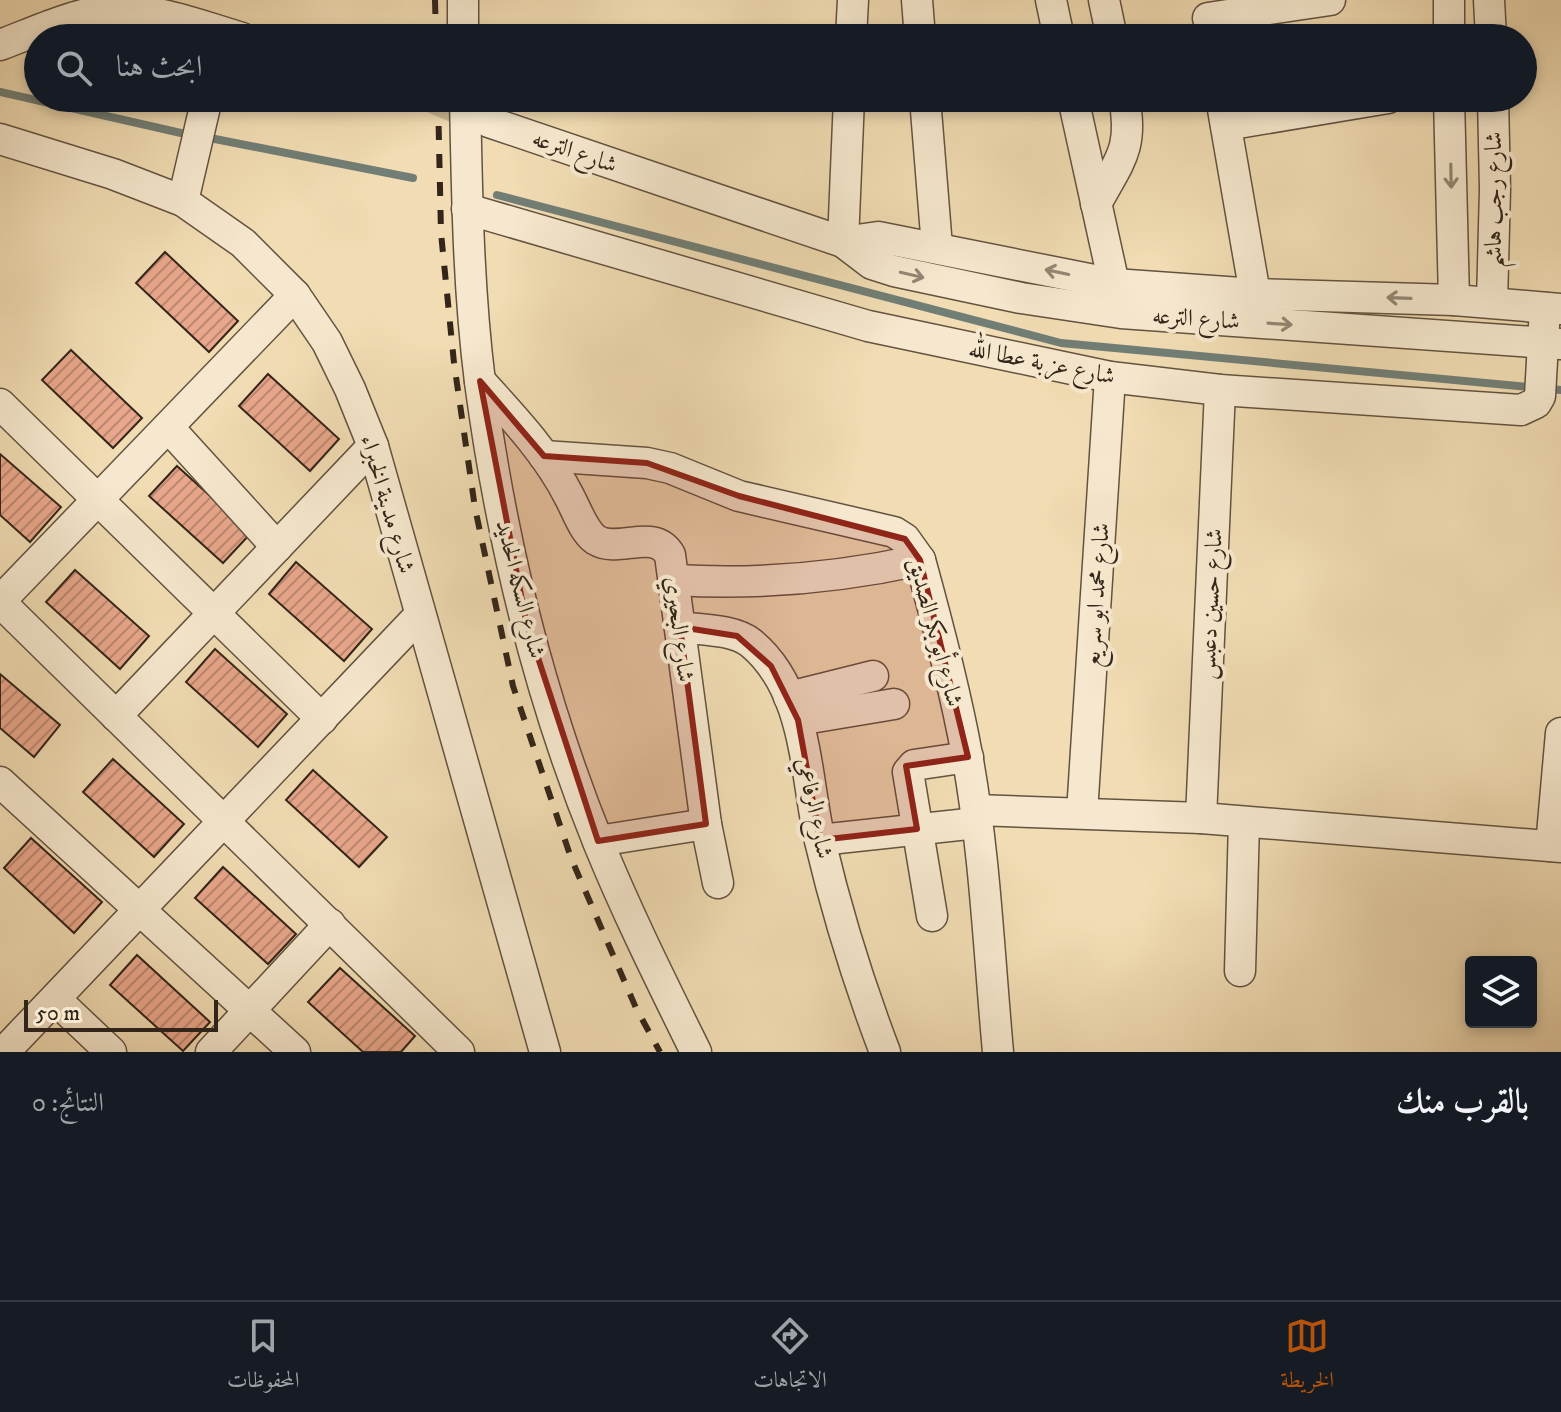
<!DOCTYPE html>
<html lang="ar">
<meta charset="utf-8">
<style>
:root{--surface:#171b24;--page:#242831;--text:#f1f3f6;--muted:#9ea1a6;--line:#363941;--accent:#b45309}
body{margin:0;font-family:"IM FELL DW Pica",Amiri,serif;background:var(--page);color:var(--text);direction:rtl}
.controls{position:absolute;right:24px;bottom:24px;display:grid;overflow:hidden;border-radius:8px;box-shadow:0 4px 12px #0003}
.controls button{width:72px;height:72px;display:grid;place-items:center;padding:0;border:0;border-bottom:2px solid var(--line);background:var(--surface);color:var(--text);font:40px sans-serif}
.scale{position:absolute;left:24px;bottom:20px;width:194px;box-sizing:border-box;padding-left:8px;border:4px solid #332519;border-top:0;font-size:22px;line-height:28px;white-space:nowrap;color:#332519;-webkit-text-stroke:6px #f6e8ce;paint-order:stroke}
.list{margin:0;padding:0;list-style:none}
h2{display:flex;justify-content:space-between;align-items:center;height:104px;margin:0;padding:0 32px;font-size:34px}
h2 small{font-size:26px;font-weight:400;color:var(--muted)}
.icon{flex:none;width:44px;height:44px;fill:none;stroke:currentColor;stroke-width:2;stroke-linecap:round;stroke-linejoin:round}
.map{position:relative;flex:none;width:1561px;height:1052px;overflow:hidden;direction:ltr}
.search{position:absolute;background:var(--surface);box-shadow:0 4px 12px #0003;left:24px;right:24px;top:24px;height:88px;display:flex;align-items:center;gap:20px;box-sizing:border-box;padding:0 28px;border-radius:44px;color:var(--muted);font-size:30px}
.sheet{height:248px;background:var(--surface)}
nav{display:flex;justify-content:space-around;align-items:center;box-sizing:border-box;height:112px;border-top:2px solid var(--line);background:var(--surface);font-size:22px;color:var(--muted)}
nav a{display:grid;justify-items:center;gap:4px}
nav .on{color:var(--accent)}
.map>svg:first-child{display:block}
</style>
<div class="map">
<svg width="1561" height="1052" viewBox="0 0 1561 1052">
<defs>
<pattern id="building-hatch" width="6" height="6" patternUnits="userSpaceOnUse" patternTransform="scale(2)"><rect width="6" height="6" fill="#e9a78b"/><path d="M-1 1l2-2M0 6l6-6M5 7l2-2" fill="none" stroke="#bd8871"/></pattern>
</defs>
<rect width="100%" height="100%" fill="#f1dcb3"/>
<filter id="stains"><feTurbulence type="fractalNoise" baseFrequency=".0025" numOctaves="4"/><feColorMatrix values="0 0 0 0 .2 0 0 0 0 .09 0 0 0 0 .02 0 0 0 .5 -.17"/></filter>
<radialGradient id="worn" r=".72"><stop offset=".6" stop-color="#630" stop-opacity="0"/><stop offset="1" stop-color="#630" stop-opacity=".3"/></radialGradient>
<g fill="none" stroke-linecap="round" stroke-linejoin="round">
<g stroke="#717e75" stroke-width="8">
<polyline points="0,92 181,133"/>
<polyline points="215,139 413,178"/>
<polyline points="497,195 1061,343 1561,390"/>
</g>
</g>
<g fill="url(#building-hatch)" stroke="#332519" stroke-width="2">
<polygon points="165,252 238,321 209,352 136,283"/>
<polygon points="71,350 142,418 113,448 42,380"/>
<polygon points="268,374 339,439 310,471 239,406"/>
<polygon points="0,454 61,507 30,542 0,515"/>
<polygon points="177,466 251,533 223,563 149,496"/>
<polygon points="296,562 372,629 344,661 269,594"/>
<polygon points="75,570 149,636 120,669 46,602"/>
<polygon points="215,649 287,714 258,747 186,682"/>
<polygon points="0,674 60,725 34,757 0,728"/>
<polygon points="113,759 184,824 154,857 83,792"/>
<polygon points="313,770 387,837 359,867 286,800"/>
<polygon points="31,838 102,902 74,933 4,868"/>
<polygon points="223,867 296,934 268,964 195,898"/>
<polygon points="137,955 210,1022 183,1051 110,985"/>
<polygon points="340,968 415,1036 401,1052 363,1052 308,1002"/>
</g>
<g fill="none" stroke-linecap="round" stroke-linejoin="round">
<polyline stroke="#cbb794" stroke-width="30" stroke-dasharray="30 15" stroke-linecap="butt" points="432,98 487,121"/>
<defs>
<g id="minor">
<polyline points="463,0 463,38"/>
<polyline points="917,0 920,38"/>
<polyline points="1051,0 1059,38"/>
<polyline points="1104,0 1112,38"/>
<polyline points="1489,0 1491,38"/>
<polyline points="1208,18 1330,0"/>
<polyline points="851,38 853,0"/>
<polyline points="1449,38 1449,0"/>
<path d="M0 45C32 33 68 16 102 11 149 5 198 25 242 38"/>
<path d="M465 98C467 193 468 287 480 382 501 539 539 697 599 844 628 915 662 983 696 1052"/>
<polyline points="925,98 937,247"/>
<polyline points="1073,98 1114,284"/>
<polyline points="1221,98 1255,294"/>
<polyline points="1449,98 1454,300"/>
<polyline points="489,122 843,242 872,264 894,271 1021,298 1121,313 1561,344"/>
<polyline points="1226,125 1388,98"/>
<polyline points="0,139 113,174 183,201 243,243 295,295 327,342 350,389 373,446 545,1052"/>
<polyline points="183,201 207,98"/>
<path d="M1096 204C1119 161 1134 149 1124 98"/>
<polyline points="467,209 868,326 1110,377 1220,390 1521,410 1536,403 1540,396 1545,308"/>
<polyline points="843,242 878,237 1114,284 1255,294 1454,300 1561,309"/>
<polyline points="843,242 849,98"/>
<polyline points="1492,302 1495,189 1493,98"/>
<path d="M480 381C513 417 548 454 570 498 577 511 584 532 596 540 619 554 654 527 670 555L706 824 718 883"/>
<polyline points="0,404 322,719"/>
<polyline points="168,427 277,547"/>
<path d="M544 456 647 463 670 468 739 496 894 532 905 539 920 560C938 625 955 689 967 755 985 853 989 954 998 1052"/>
<path d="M675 580C759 585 838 578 920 560"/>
<polyline points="0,601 295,295"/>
<polyline points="0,602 459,1052"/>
<path d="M680 627C701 630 733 629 751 643 808 690 805 776 820 841 837 913 859 984 885 1052"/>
<polyline points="789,697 873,676"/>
<polyline points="116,716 373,446"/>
<polyline points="798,720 894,704"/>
<polyline points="0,782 295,1052"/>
<polyline points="976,810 1201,818 1561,847"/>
<polyline points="1082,813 1110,377"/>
<polyline points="1201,818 1220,390"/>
<polyline points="820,840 977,823"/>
<polyline points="598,841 706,824"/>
<polyline points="1551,846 1561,733"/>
<polyline points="932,916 908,772 914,765 968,757"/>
<polyline points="1240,971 1244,822"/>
<polyline points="55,999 111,1052"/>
<polyline points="4,1052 420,615"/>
<polyline points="211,1052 330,924"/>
</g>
</defs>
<use href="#minor" stroke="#625340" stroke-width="33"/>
<use href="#minor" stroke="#f6e8ce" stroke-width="30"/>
<g stroke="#332519" stroke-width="6" stroke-dasharray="14 14" stroke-linecap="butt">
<polyline points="435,0 436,38"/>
<polyline points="438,98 441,233 454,363 475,508 513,686 571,858 636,1008 660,1052"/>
</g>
</g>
<defs><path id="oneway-shaft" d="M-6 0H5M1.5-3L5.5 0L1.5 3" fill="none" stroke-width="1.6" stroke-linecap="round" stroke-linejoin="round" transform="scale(2)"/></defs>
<g stroke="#948674">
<use href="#oneway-shaft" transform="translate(1451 176) rotate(89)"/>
<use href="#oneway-shaft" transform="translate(1057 272) rotate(-168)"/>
<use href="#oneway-shaft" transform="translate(912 275) rotate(13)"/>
<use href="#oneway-shaft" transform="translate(1399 298) rotate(-178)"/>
<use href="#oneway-shaft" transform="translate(1280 324) rotate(4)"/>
</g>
<path fill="#8f2418" fill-opacity="0.2" stroke="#8f2418" stroke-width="6" stroke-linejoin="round" d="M480 381 544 456 647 463 739 496 905 539 920 560 968 757 906 766 917 829 820 840 798 720 771 666 737 636 680 627 706 824 598 841 526 621Z"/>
<g text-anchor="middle" stroke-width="8" stroke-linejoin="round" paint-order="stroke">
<g font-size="24" fill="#332519" stroke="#f6e8ce">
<text transform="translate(575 151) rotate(19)" y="8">شارع الترعه</text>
<text transform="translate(1493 200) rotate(-90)" y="8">شارع رجب هاشم</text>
<text transform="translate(1196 318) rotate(4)" y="8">شارع الترعه</text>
<text transform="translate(1042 362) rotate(11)" y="8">شارع عزبة عطا الله</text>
<text transform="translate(388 504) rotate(74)" y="8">شارع مدينة الخبراء</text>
<text transform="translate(521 589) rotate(76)" y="8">شارع السكه الحديد</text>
<text transform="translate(1096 595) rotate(-86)" y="8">شارع محمد ابو سريع</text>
<text transform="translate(1210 604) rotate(-87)" y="8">شارع حسين دعبس</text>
<text transform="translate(680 629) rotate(83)" y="8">شارع البحيري</text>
<text transform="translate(936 632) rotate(75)" y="8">شارع أبو بكر الصديق</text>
<text transform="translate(815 808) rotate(78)" y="8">شارع الرفاعي</text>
</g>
</g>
<rect width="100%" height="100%" filter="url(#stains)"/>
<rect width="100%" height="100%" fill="url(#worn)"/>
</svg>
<div class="controls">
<button><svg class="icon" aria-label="layers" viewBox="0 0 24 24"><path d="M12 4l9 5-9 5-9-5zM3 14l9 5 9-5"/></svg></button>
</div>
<div class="scale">50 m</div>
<div class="search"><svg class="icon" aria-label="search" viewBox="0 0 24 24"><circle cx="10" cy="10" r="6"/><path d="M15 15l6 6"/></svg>ابحث هنا</div>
</div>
<section class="sheet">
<h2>بالقرب منك<small>النتائج: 0</small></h2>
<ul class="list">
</ul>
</section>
<nav>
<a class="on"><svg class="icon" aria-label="map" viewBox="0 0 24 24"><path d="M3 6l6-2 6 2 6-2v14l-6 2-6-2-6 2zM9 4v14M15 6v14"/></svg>الخريطة</a>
<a><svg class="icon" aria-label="directions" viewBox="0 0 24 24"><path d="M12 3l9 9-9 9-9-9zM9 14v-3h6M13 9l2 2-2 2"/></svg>الاتجاهات</a>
<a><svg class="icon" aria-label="saved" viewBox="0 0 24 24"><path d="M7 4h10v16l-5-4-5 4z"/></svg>المحفوظات</a>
</nav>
